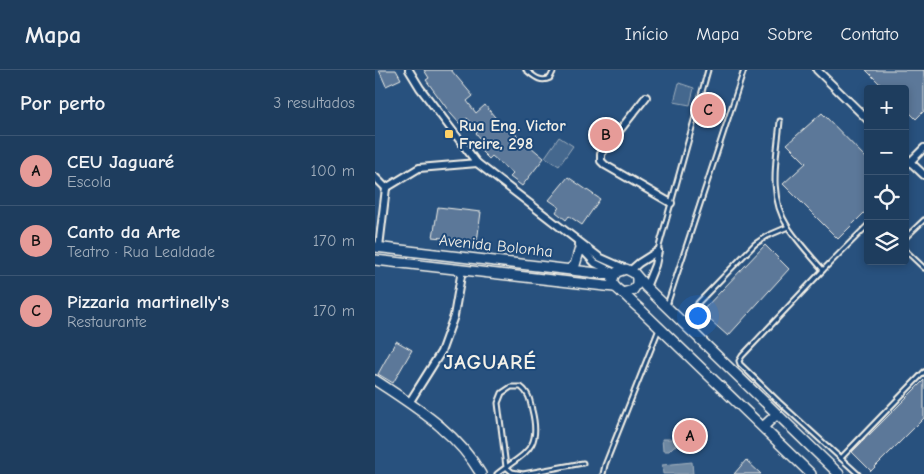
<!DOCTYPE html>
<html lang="pt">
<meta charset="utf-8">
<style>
:root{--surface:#1e3d5e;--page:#2b4867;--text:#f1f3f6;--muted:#a1aebc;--line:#3c5673;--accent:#e69b98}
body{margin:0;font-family:"Comic Neue",sans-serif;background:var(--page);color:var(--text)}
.controls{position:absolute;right:15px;top:15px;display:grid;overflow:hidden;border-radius:5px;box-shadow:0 2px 8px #0003}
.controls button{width:45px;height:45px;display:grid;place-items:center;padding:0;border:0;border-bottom:1px solid var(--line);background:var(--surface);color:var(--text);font:25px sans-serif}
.you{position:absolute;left:322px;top:245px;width:18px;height:18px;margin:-12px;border:4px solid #fff;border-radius:50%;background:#1a73e8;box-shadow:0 0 0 8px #1a73e833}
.badge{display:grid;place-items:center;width:32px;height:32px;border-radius:50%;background:var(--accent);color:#111;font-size:16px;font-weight:700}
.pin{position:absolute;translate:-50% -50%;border:2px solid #fff;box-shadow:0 1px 5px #0006}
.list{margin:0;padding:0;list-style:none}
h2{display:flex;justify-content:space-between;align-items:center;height:65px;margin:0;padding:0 20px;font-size:21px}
h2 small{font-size:16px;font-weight:400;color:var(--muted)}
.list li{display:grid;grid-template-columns:32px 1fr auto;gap:15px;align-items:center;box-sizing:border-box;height:70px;padding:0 20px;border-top:1px solid var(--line)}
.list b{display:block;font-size:19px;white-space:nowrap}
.list p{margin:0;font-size:16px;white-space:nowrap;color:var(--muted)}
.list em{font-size:16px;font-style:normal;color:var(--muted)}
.icon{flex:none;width:28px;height:28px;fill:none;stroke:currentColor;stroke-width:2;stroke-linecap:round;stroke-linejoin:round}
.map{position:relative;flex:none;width:549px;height:404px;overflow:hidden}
header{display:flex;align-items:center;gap:30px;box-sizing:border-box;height:70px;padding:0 25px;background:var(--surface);border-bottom:1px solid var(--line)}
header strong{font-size:24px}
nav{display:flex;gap:28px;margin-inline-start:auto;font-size:18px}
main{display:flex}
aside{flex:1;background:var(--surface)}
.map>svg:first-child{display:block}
</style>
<header>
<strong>Mapa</strong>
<nav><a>Início</a><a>Mapa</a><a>Sobre</a><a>Contato</a></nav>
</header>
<main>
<aside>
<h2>Por perto<small>3 resultados</small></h2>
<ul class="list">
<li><span class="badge">A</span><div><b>CEU Jaguaré</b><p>Escola</p></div><em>100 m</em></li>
<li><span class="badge">B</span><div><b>Canto da Arte</b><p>Teatro · Rua Lealdade</p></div><em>170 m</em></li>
<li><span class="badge">C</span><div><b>Pizzaria martinelly's</b><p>Restaurante</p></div><em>170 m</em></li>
</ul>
</aside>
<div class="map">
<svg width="549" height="404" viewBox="0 0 549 404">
<rect width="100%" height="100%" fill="#28517e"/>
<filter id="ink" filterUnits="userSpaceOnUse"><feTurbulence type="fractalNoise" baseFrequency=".02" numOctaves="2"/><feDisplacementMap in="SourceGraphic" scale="10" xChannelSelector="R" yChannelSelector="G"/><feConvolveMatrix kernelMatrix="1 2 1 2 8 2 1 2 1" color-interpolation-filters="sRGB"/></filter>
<g filter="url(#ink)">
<g fill="#45688e" stroke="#9cacbb">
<polygon points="304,13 319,18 315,35 299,32"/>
<polygon points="184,67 198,76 184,96 170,87"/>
</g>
<g fill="#6e88a2" stroke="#a4b2be">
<polygon points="287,369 305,369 305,375 299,376 294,381 288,381"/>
<polygon points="317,392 318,404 288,404 287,395"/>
</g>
<g fill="#5b7899" stroke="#f4f1e8">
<polygon points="4,0 21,0 26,9 11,16"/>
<polygon points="49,0 76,0 98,26 92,31 101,43 110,35 128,57 130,55 169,88 147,116 135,107 138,104 117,86 114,89 104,79 110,74 101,63 104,61 92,48 85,54 76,44 51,10 54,8"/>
<polygon points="491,0 549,0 549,41 541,49 530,38 530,19 510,19"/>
<polygon points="333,30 340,31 336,45 329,42"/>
<polygon points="447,43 493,90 493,139 463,169 408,114 431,93 412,74"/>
<polygon points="193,107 225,129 207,155 194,146 191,150 181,142 184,137 174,130"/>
<polygon points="63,137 106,142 102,172 58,167"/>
<polygon points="390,175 414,199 353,266 326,242"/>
<polygon points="21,271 37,280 18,313 3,304"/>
<polygon points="549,310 549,348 496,401 477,382"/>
<polygon points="371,390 386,404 359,404"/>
</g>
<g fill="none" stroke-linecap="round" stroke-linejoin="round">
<defs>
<g id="lane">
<path d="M151 0C159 6 165 13 175 8L179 0"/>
<path d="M405 51C402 87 392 125 413 157 423 172 436 186 448 200"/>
<polyline points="530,168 549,150"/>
<polyline points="283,180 333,0"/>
<polyline points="530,180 549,198"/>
<polyline points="323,233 380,174 392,166 413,157"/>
<polyline points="292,235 369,0"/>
<polyline points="466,388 549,302"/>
<path d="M122 404C150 382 167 380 157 340 155 330 154 323 146 317H136L127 323 123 333 131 397 137 402 148 404 208 393"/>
<polyline points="228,404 230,395 284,259"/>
<polyline points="483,404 404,332 365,294 364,291 367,286 448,200 493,155"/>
</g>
<g id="street">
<polyline points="34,0 45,18 102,93 224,187 251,199"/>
<polyline points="442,0 493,50"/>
<polyline points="271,27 226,84 226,91 230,95 296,133"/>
<polyline points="530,87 549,105"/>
<polyline points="535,92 549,78"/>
<polyline points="0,107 11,118"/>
<polyline points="203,175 220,193 240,203"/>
<polyline points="4,177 11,118 44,98 102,93"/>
<polyline points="256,200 264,193 283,181"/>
<polyline points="271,217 280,195 283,181"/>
<polyline points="34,333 66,282 79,246 87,200"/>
</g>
<g id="secondary">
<polyline points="0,177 239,205"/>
<polyline points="0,190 239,217"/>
<polyline points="196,198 200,195 205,178"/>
<polyline points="247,223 258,220 262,214 262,208"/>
<path d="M0 310C40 337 81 361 106 404"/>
<polyline points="388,357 402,344"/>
<path d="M436 404 266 240C260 235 255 230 250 225 241 218 232 213 242 202L251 199 259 203 271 217 464 404"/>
</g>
</defs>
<use href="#lane" stroke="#f4f1e8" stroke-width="7"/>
<use href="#street" stroke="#f4f1e8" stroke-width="10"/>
<use href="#secondary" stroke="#f4f1e8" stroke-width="12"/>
<use href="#lane" stroke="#1f4a7a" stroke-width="3"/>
<use href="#street" stroke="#1f4a7a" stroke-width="6"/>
<use href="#secondary" stroke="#1f4a7a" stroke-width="9"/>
</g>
</g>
<rect fill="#ffd166" stroke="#1f4a7a" stroke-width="2" x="69" y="59" width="10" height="10" rx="2.5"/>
<g text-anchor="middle" stroke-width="4" stroke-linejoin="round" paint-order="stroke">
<g font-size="16" font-weight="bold" fill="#f4f1e8" stroke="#1f4a7a" text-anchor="start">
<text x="84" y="61">Rua Eng. Victor<tspan x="84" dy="18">Freire, 298</tspan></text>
</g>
<g font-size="16" fill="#f4f1e8" stroke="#1f4a7a">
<text transform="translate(121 175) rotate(6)" y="6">Avenida Bolonha</text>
</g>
<g font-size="21" font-weight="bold" letter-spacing="1" fill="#f4f1e8" stroke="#1f4a7a">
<text x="115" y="299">JAGUARÉ</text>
</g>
</g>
</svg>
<div class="controls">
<button>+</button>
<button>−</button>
<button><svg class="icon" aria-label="locate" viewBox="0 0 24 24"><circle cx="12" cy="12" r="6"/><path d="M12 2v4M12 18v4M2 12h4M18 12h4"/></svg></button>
<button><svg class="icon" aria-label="layers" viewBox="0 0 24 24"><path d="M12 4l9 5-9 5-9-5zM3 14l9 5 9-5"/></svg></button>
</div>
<div class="you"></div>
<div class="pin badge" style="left:315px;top:366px">A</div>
<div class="pin badge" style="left:231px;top:65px">B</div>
<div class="pin badge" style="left:333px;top:40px">C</div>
</div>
</main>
